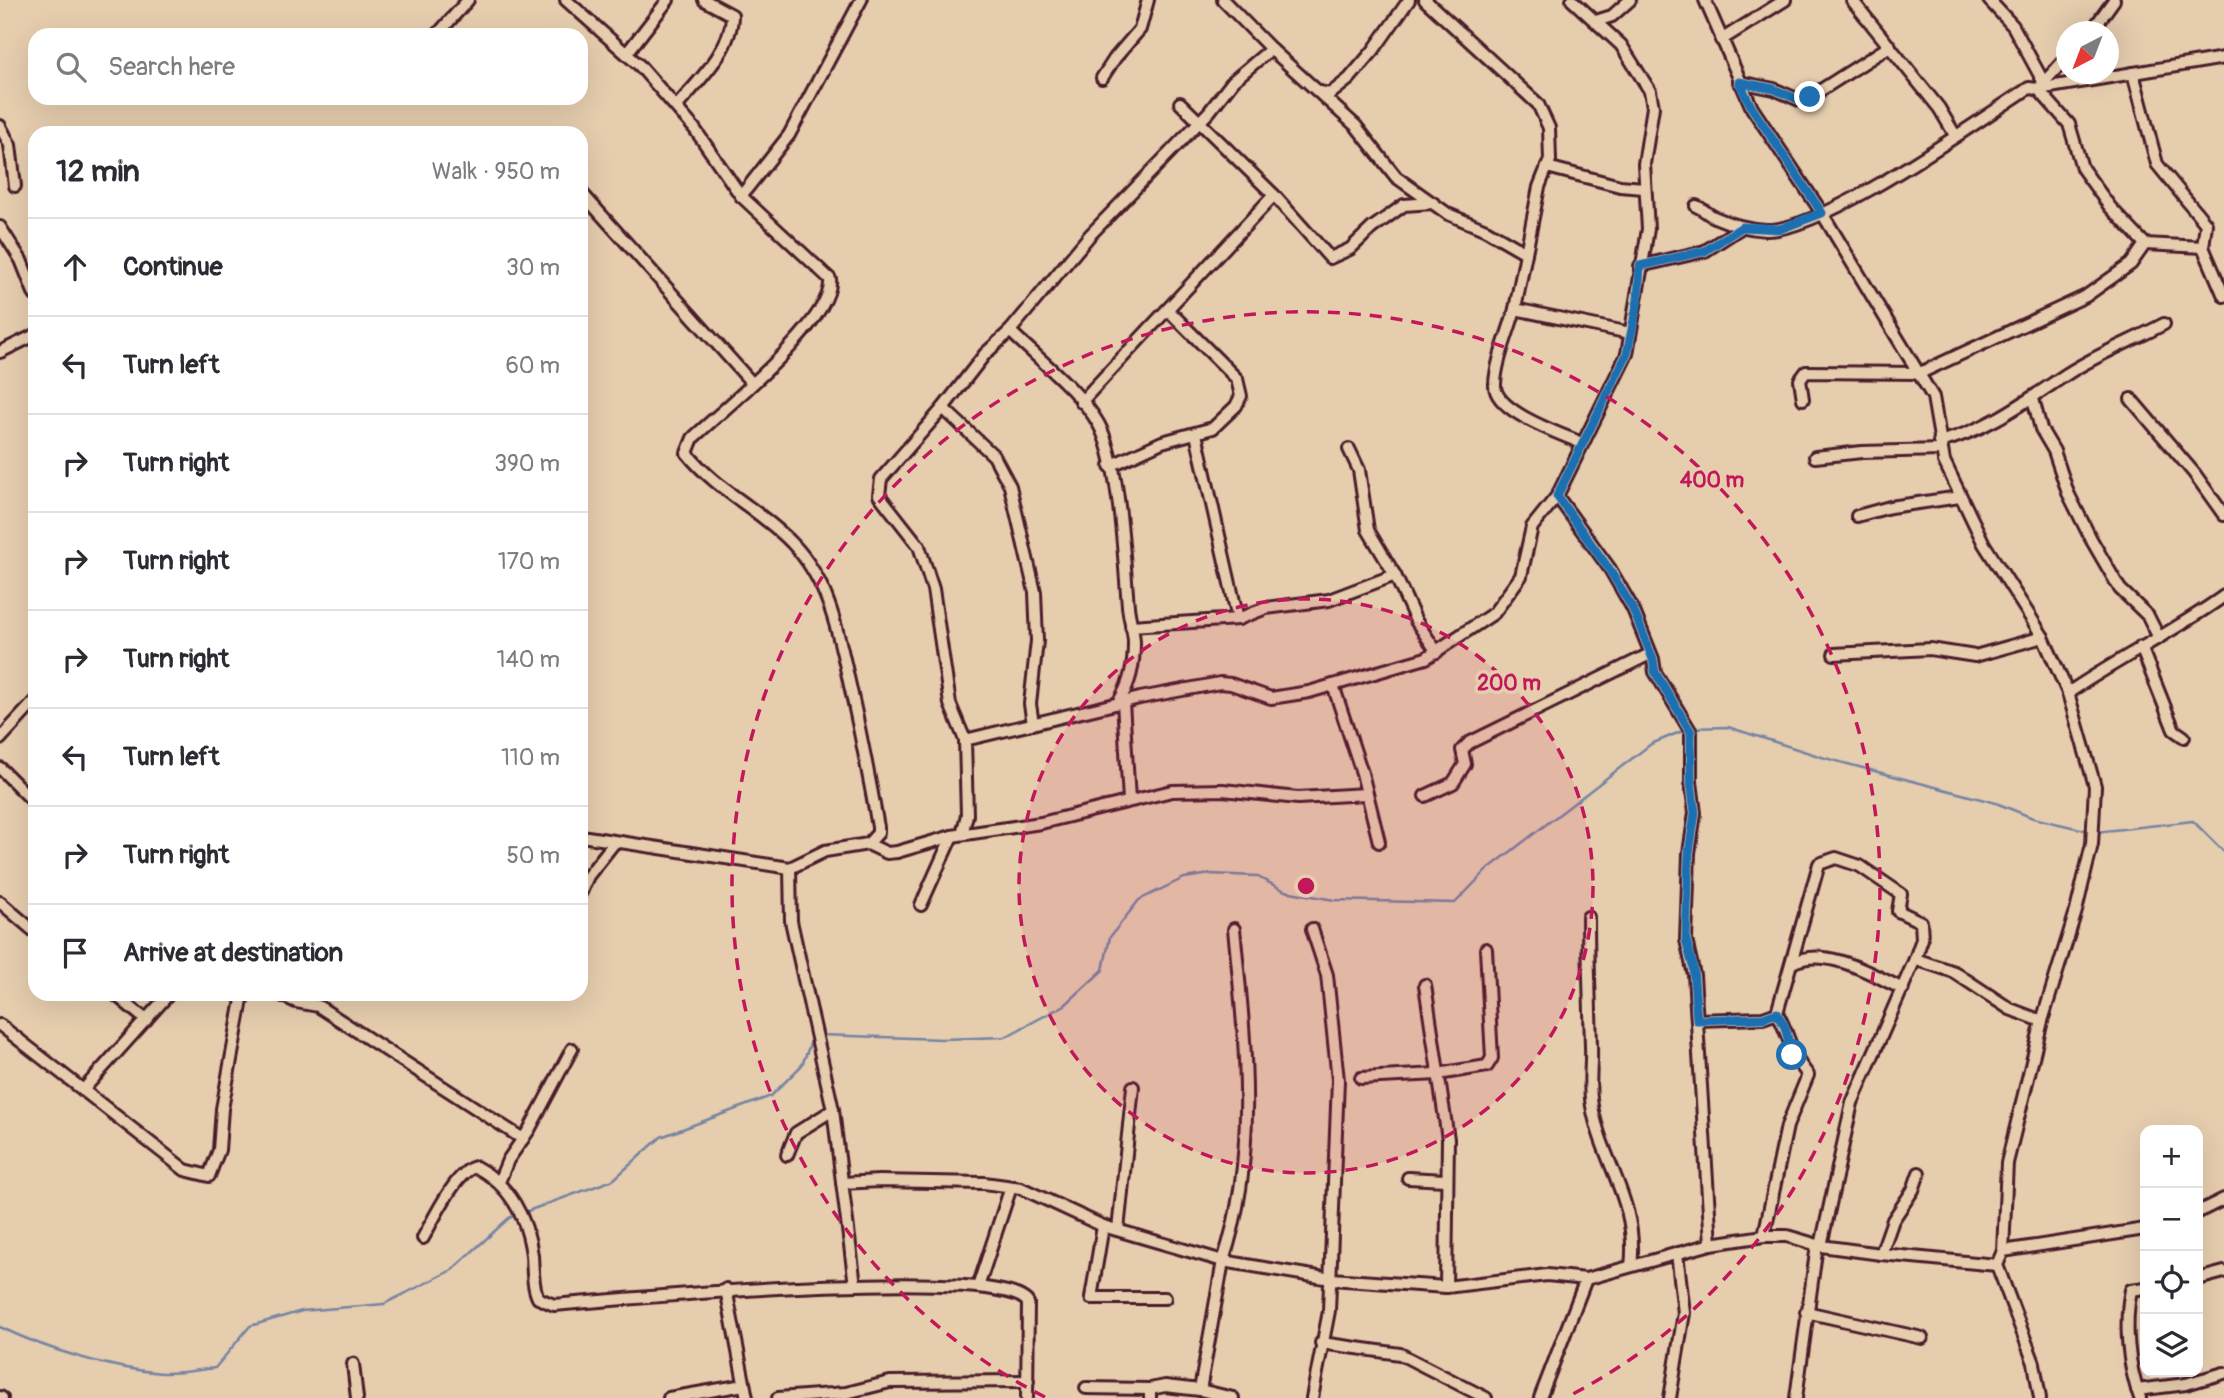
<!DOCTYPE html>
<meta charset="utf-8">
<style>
:root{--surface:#fff;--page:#f2f2f3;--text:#2b2b33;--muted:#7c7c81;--line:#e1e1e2}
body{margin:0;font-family:Pangolin,sans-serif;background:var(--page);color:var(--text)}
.controls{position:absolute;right:21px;bottom:21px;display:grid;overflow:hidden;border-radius:14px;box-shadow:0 7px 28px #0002}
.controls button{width:63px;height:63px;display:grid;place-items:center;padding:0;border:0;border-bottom:2px solid var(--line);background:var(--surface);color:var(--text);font:35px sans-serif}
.compass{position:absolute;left:2056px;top:21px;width:63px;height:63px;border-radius:50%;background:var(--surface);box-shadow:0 7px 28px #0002;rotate:222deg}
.stop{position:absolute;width:21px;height:21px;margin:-16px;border:5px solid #1f6fb2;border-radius:50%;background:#fff}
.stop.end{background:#1f6fb2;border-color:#fff;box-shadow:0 2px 7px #0008}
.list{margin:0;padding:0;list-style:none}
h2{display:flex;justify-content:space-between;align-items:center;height:91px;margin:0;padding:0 28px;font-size:30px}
h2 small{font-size:23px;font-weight:400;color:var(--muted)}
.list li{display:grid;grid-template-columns:46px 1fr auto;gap:21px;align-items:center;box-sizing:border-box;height:98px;padding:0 28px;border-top:2px solid var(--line)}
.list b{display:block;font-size:26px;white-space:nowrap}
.list em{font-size:23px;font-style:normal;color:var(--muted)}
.icon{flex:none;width:38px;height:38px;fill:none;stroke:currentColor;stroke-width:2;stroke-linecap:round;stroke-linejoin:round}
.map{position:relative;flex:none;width:2224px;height:1398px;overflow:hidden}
.search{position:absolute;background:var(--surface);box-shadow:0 7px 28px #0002;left:28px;top:28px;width:560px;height:77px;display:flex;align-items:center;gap:18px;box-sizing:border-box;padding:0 24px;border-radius:21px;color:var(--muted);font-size:26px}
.panel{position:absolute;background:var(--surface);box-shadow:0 7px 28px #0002;left:28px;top:126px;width:560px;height:875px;border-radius:21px}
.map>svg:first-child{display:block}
</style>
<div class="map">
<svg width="2224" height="1398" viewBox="0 0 2224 1398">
<rect width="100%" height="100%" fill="#e6cdae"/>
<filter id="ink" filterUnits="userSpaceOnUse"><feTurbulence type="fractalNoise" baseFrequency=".0143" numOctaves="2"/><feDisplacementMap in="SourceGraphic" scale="14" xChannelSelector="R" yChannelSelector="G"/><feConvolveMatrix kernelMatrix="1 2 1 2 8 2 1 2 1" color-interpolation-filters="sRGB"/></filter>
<g filter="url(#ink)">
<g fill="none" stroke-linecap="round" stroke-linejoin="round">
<g stroke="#7684a2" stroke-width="2.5">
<polyline points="1691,728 1728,727 1825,758 1996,803 2033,818 2089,831"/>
<polyline points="2096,832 2193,821 2224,852"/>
<polyline points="819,1035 943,1039 1005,1037 1065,1005 1103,970 1110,937 1139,900 1184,878 1211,874 1256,876 1285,891 1334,900 1455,903 1488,869 1651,744 1685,730"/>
<polyline points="522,1213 613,1180 661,1137 771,1096 802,1065 812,1039"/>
<path d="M0 1327C48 1350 108 1368 161 1373 178 1374 198 1370 215 1368L250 1326 302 1311 384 1304 452 1270 509 1218 516 1215"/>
</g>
<defs>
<g id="street">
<path d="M566 0 640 66 694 128 741 196 830 279C835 320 723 409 693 438L687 453C716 490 761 510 793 544 831 584 839 638 851 690 861 736 870 781 878 827V833L868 844 825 851 790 868 581 836"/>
<polyline points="1223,0 1271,49 1356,126 1396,177 1448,214 1486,230 1526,253"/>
<polyline points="1425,0 1538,104 1549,128 1550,160 1547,167"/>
<polyline points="1705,0 1752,108 1822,213 1933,397 1944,461 1984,544 2043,637 2068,693 2095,786 2092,844 2076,911 2042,1021 2007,1163 2003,1251 1997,1265 2034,1363 2040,1398"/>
<polyline points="1852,0 1939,108 1955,135"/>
<polyline points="1989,0 2013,26 2044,83"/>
<polyline points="1596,21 1612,16 1630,0"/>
<polyline points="2091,32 2114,0"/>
<polyline points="437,35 468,0"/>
<polyline points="1721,40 1785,0"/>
<polyline points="627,53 668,0"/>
<polyline points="2133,73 2157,164 2206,224 2203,247"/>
<polyline points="1102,78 1115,58 1140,29 1148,0"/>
<polyline points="1739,82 1774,89 1799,100 1810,97 1890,46"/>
<polyline points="2038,89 2069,124 2082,168 2110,207 2145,244 2203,247 2224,296"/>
<polyline points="2038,89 2224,58"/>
<polyline points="1320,92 1330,94 1349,79 1373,51 1409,0"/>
<path d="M677 106C698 81 732 50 732 15L704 0"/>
<polyline points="0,126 10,145 15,186"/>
<polyline points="581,192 751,382"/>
<polyline points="1274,195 1330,258 1350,249 1372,228 1404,205 1433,203"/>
<polyline points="741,196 789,135 861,0"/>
<path d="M1696 206C1704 209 1707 214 1714 217 1730 224 1748 229 1766 230 1823 232 1976 122 2029 88L2038 89 2066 58"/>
<polyline points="0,227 21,260 35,295"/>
<polyline points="1640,266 1705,251 1742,227"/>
<path d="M1515 309C1509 332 1496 360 1495 384 1493 411 1559 433 1581 443"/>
<path d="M1010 331C1037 358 1079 390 1098 423 1120 461 1124 561 1128 606 1129 619 1134 631 1134 643 1134 666 1130 684 1118 703"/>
<polyline points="1630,333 1515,309 1539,187 1547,167 1620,186 1644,188"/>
<polyline points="0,352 35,335"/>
<polyline points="1803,399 1800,380 1806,372 1920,373 2086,296 2131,264 2145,244"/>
<polyline points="2033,399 2041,429 2054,451 2068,493 2091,539 2120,589 2148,616 2159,638"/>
<polyline points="2131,399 2194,473 2224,515"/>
<polyline points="1081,402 1274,195 1180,103"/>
<polyline points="943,408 994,456 1010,486 1035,592 1037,641 1030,704 1033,724"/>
<polyline points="1196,434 1238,619"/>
<path d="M1939 442C1988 430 2026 401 2067 374 2098 354 2132 341 2164 324"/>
<polyline points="1349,449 1359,470 1368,530 1395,575 1416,621 1437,652"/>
<polyline points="1815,457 1862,452 1941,450"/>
<polyline points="1110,466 1162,442 1213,428 1236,406 1241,396 1237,379 1169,311"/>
<polyline points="1557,496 1610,569 1633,609 1653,659 1655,672 1691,732 1691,782 1695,813 1689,853 1686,940 1694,975 1711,1244"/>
<polyline points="1857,516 1890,507 1960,497"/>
<polyline points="1131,626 1238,619 1266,608 1329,600 1395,575"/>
<polyline points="2141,647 2174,730 2184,737"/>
<polyline points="1834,654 1930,649 1975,656 2043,637"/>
<polyline points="1333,685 1362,773 1379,842"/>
<path d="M2068 693C2119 658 2174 632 2224 596"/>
<polyline points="1123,702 1129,800"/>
<polyline points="0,739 35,701"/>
<polyline points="965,740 1140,698 1220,683 1231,684 1271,698 1309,692 1426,658 1494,613 1521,576 1532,527 1557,496 1627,354 1648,229 1644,164 1653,107 1650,91 1621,45 1572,0"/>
<polyline points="0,768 35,803"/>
<polyline points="1425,796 1453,783 1465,764 1462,750 1469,743 1650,654"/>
<polyline points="962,834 967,815 965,740 950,704 933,589 919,546 879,495 881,479 943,408 985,354 1010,331 1090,235 1209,112 1233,81 1271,49"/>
<polyline points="868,844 887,853 897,852 952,836 1041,823 1172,791 1223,790 1298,798 1366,794"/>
<polyline points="790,868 791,921 833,1110 855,1285"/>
<polyline points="581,892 588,876 614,843"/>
<polyline points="0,902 35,932"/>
<polyline points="921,905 952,836"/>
<path d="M1588 917C1588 961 1590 1004 1591 1047 1592 1067 1588 1085 1592 1106 1602 1163 1639 1203 1631 1266"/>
<path d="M1234 929C1245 1039 1259 1155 1223 1261L1331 1279 1446 1287 1547 1275 1586 1279 1711 1244 1764 1236H1787L1821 1246 1881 1254 1997 1265"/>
<polyline points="1915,959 1954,972 2010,1009 2042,1021"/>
<path d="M1792 963C1825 945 1873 975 1903 989"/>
<polyline points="1425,985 1448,1139 1446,1287"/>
<polyline points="115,994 146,1020"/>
<polyline points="279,994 296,1002 318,1006 523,1139"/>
<polyline points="1697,1020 1763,1018 1777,1013 1819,864 1836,858 1860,866 1901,894 1898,911 1921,922 1922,939 1915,959 1852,1103 1821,1246"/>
<polyline points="0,1025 83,1090 169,994"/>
<polyline points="1361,1078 1438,1074 1487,1066 1492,1058 1486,949"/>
<polyline points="83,1090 185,1170 209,1176 219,1150 222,1109 243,994"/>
<polyline points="787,1155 796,1133 833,1110"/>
<polyline points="1408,1178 1445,1180"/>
<polyline points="499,1182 508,1160 529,1130 572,1049"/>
<polyline points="842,1183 879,1181 984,1183 1021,1188 1103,1226 1223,1261 1200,1390 1165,1386 1150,1389 1150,1398"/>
<polyline points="2198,1212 2224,1199"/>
<polyline points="1103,1226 1091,1298 1165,1298"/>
<polyline points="1118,1230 1133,1087"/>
<path d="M1764 1236 1787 1126 1808 1075C1789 1052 1791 1038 1777 1013"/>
<path d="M423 1238C432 1222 457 1169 476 1167 510 1185 527 1218 532 1255 533 1269 532 1285 538 1298L554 1305C613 1300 1006 1262 1028 1303L1027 1398"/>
<polyline points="2003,1251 2145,1229"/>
<polyline points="1881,1254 1893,1220 1913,1190 1919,1173"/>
<polyline points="2198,1279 2224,1272"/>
<polyline points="978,1287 1011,1187"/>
<polyline points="726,1289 747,1398"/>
<polyline points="1806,1312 1922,1338"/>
<polyline points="1321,1343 1400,1354 1486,1398"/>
<polyline points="353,1364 357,1398"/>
<polyline points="1086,1388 1150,1389"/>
<polyline points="1200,1390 1233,1398"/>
<polyline points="2137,1390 2186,1384 2224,1373"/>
<polyline points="0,1397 2,1398"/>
<polyline points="669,1398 744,1385"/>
<polyline points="778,1398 846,1393 890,1382 1028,1381"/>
<polyline points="1312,1398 1329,1311 1338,1080 1327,975 1312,929"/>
<polyline points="1540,1398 1586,1279"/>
<polyline points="1670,1398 1684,1313 1677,1253"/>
<polyline points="1796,1398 1817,1245"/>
<path d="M2140 1398C2128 1366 2124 1323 2131 1290L2145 1288"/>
</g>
</defs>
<use href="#street" stroke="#4a1f2b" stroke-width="16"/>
<use href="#street" stroke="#e6cdae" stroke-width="10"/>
</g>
</g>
<g fill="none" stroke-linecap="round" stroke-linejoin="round" filter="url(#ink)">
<polyline stroke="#1f6fb2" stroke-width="9" points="1792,1055 1785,1027 1777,1013 1763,1018 1697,1020 1693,966 1686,940 1689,853 1695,813 1691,782 1691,732 1655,672 1653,659 1633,609 1609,569 1557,496 1627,354 1638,300 1640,266 1705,251 1742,227 1780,229 1822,213 1752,108 1739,82 1774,89 1799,100 1810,97"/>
</g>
<circle cx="1306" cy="886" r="287" fill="#c2185b" fill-opacity=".12"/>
<g fill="none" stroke="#c2185b" stroke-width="3.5" stroke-dasharray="12 9">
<circle cx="1306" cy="886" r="287"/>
<path d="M1045 1397A574 574 0 1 1 1567 1397"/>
</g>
<circle cx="1306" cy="886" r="10" fill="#c2185b" stroke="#e6cdae" stroke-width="3.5"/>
<g font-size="21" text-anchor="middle" font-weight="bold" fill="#c2185b" stroke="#e6cdae" stroke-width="7" stroke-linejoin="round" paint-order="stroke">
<text x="1712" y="487">400 m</text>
<text x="1509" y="690">200 m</text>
</g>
</svg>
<div class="controls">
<button>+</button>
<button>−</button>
<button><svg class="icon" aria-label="locate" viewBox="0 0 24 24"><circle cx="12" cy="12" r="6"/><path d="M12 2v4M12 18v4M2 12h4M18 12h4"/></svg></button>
<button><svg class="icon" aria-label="layers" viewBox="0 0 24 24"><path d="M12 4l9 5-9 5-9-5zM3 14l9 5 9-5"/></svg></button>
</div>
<svg class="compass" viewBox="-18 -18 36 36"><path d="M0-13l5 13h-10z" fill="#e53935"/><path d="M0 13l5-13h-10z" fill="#7c7c81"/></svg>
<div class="stop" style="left:1792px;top:1055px"></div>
<div class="stop end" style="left:1810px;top:97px"></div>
<div class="search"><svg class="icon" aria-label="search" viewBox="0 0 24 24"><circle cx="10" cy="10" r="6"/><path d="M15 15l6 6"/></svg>Search here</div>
<section class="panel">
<h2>12 min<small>Walk · 950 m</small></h2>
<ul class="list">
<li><svg class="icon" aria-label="ahead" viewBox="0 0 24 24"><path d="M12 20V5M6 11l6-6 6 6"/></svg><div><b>Continue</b></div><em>30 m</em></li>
<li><svg class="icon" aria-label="left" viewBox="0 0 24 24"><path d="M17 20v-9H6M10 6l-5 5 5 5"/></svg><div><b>Turn left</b></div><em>60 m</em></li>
<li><svg class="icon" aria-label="right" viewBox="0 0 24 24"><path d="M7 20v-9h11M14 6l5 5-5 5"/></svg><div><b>Turn right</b></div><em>390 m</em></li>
<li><svg class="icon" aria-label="right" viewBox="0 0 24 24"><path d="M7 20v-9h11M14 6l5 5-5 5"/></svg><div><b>Turn right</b></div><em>170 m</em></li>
<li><svg class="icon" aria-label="right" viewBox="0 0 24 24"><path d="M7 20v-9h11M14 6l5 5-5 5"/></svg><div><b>Turn right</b></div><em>140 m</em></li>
<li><svg class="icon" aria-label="left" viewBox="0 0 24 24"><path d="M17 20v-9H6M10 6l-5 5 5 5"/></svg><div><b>Turn left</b></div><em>110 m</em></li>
<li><svg class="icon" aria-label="right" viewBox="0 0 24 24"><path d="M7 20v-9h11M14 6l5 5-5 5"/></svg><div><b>Turn right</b></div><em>50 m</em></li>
<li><svg class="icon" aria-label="arrive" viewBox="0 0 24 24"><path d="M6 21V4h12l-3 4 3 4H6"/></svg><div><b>Arrive at destination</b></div></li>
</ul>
</section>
</div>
